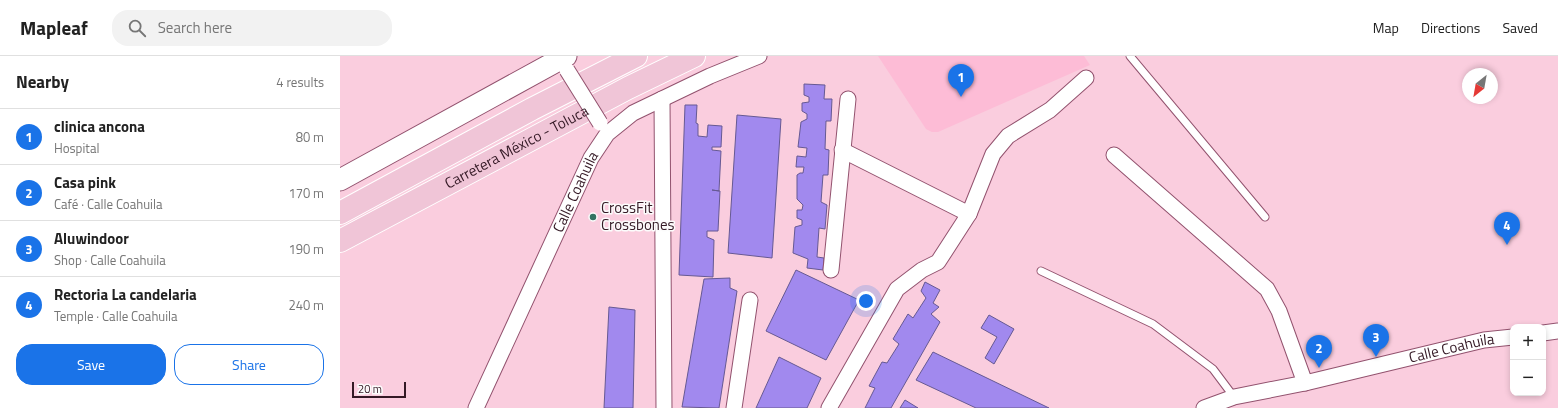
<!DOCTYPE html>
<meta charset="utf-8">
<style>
:root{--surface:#fff;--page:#f2f2f2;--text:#222;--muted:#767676;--line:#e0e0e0;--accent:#1a73e8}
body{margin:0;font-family:"Titillium Web",sans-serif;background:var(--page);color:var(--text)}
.controls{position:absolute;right:12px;bottom:12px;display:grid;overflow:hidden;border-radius:8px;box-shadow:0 2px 6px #0003}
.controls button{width:36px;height:36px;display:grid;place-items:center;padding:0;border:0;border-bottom:1px solid var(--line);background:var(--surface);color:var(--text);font:20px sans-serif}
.compass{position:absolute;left:1122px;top:12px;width:36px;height:36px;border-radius:50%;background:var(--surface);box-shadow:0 2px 6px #0003;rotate:211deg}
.scale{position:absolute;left:12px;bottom:10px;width:54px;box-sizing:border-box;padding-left:4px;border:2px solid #341925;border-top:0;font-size:11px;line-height:14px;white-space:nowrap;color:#341925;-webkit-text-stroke:3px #fcfcfc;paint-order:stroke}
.you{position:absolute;left:526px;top:245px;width:14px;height:14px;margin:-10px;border:3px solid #fff;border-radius:50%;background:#1a73e8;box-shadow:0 0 0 6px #1a73e833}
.badge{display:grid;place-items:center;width:26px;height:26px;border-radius:50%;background:var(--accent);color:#fff;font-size:13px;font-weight:700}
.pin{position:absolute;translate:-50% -33px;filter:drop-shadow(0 1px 2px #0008)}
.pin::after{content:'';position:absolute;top:21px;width:14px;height:12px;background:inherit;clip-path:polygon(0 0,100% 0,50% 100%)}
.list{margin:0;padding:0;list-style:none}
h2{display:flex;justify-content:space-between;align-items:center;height:52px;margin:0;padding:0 16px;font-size:17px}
h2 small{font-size:13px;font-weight:400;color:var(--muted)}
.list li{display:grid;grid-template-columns:26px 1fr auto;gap:12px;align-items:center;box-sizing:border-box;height:56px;padding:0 16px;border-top:1px solid var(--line)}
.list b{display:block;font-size:15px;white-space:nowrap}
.list p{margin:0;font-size:13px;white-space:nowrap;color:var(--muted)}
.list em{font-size:13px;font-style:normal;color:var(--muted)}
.actions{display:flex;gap:8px;padding:12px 16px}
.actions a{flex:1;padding:9px 0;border:1px solid var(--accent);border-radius:16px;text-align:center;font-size:14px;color:var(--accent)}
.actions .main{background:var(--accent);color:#fff}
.icon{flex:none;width:22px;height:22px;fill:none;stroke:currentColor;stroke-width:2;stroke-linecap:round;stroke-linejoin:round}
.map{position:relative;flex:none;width:1218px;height:352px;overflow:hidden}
header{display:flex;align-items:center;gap:24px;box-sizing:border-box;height:56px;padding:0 20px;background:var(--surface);border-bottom:1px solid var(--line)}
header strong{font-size:19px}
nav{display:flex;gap:22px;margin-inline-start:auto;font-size:14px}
.search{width:280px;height:36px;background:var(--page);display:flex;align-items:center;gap:10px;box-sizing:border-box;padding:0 14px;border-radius:16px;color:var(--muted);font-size:15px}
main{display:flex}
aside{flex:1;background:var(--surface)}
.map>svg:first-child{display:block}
</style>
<header>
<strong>Mapleaf</strong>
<div class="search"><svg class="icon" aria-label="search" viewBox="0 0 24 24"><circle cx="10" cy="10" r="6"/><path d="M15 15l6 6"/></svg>Search here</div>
<nav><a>Map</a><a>Directions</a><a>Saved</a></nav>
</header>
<main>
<aside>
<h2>Nearby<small>4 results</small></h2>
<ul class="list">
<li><span class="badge">1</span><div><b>clinica ancona</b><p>Hospital</p></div><em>80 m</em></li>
<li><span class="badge">2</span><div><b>Casa pink</b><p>Café · Calle Coahuila</p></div><em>170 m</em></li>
<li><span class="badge">3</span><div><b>Aluwindoor</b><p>Shop · Calle Coahuila</p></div><em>190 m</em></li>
<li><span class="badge">4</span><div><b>Rectoria La candelaria</b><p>Temple · Calle Coahuila</p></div><em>240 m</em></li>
</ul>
<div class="actions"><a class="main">Save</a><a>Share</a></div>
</aside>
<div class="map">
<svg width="1218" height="352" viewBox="0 0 1218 352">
<rect width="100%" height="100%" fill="#facdde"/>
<polygon fill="#fdbcd6" points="538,0 744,0 750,9 598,76 592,76 586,73"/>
<g fill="#a189ee" stroke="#665993">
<polygon points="464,28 485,29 484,43 492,43 491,65 486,65 485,93 489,94 488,119 483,119 481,146 487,149 485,173 479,172 477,201 484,202 483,214 467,212 468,203 453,197 455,171 462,169 462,164 457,162 457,154 462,154 463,149 457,143 457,119 460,117 463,117 464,111 456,111 457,100 466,101 467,92 458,91 461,66 467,63 467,58 462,55 462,47 469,46 469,41 464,39"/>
<polygon points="345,49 357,49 356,67 358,68 358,80 367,81 368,69 382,70 381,91 372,91 372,94 381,95 379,135 372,134 380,135 378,175 367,175 367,181 374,184 373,221 339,219"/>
<polygon points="397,59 441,63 432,202 388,197"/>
<polygon points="456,214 519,244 486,304 426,275"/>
<polygon points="390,222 390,232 397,235 379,352 342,351 364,223"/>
<polygon points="585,226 600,234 593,247 599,251 591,258 600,266 551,352 525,352 535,332 529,330 542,306 547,307 559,288 553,283 568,258 573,262 586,242 581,235"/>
<polygon points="269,251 295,254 293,352 264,352"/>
<polygon points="649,259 674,273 654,308 645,302 657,281 641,272"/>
<polygon points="593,296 709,352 636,352 576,324"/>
<polygon points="439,301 481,322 467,352 416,352"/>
<polygon points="565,344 578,352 560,352"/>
</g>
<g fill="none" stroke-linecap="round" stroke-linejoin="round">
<defs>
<g id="lane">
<polyline points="790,0 925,161"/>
<polyline points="701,215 813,268 873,313 894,341"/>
</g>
<g id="street">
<polyline points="322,43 324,352"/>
<polyline points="502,94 629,158"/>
<polyline points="774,99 927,233 939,255 965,327"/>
<polyline points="491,214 508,43"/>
<polyline points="1203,277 1218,275"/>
<path id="s1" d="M136 352 251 102 267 78 293 57 370 20 419 0"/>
<polyline points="394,352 410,244"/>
<polyline points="489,352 557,233 582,214 598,206 629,158 653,98 668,80 710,54 746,22"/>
<path id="s2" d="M864 352 894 341 965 327 1144 284 1173 281"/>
</g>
<polyline id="secondary" points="0,124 226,0"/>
<g id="primary">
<polyline points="0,157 192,53 296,0"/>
<path id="s3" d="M0 185 288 32 354 0"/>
</g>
</defs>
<use href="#lane" stroke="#92526e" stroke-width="9"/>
<use href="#street" stroke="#92526e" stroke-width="17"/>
<use href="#secondary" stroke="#92526e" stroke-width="23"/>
<use href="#primary" stroke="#fff" stroke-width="24"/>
<use href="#lane" stroke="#fff" stroke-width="7"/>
<use href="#street" stroke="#fff" stroke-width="15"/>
<use href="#secondary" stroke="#fff" stroke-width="21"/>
<use href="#primary" stroke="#f0c5d7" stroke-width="22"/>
<defs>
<polyline id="street-bridge" points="227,14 260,67"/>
</defs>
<use href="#street-bridge" stroke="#92526e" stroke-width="17" stroke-linecap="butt"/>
<use href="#street-bridge" stroke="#fff" stroke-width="15"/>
</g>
<circle fill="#327362" stroke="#fcfcfc" stroke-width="1.5" cx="253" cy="161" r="4"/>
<g text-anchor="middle" stroke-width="3" stroke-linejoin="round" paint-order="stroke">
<g font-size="15" fill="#341925" stroke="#fcfcfc">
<text dy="5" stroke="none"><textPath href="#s3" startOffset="200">Carretera México - Toluca</textPath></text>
<text dy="5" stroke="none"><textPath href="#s1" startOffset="238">Calle Coahuila</textPath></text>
<text dy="5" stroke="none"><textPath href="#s2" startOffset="255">Calle Coahuila</textPath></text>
</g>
<g font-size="15" fill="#341925" stroke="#fcfcfc" text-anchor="start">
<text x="261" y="157">CrossFit<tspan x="261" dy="17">Crossbones</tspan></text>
</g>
</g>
</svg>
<div class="controls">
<button>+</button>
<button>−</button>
</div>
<svg class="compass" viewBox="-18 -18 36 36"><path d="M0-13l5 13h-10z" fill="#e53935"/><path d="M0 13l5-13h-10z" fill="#767676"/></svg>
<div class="scale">20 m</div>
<div class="you"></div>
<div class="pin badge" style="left:621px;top:41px">1</div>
<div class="pin badge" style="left:979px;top:312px">2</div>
<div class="pin badge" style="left:1036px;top:301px">3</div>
<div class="pin badge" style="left:1167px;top:189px">4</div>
</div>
</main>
